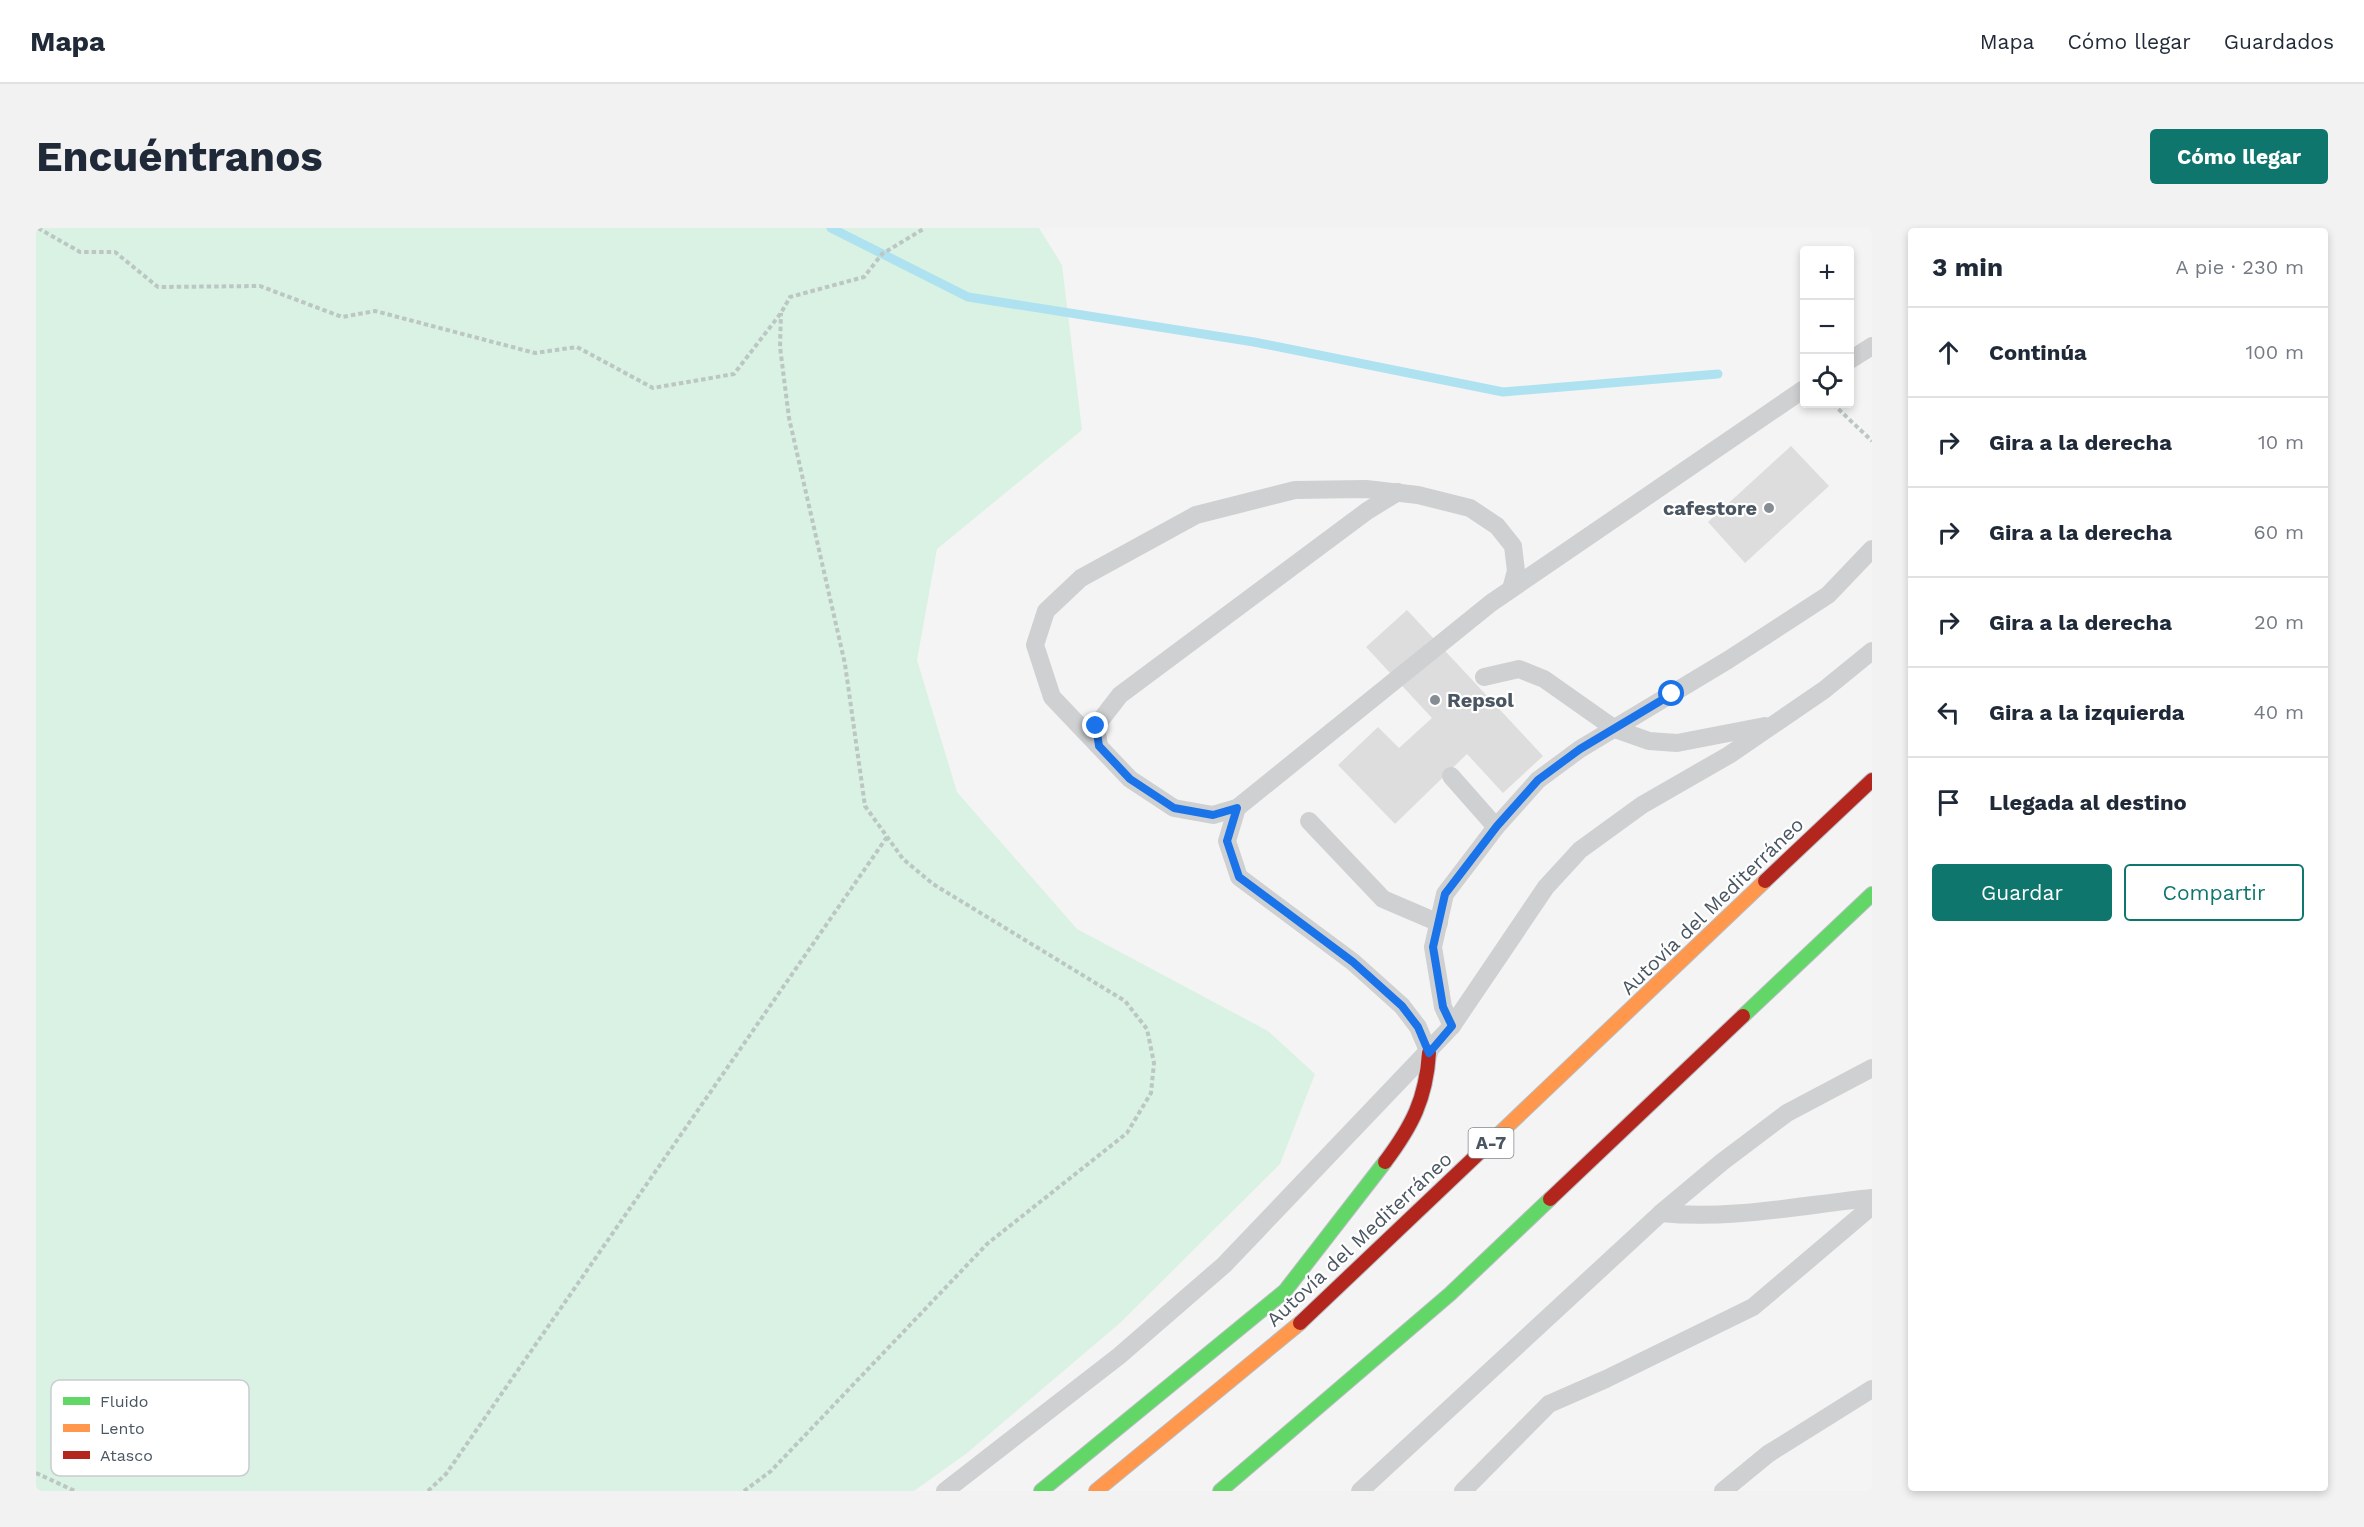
<!DOCTYPE html>
<html lang="es">
<meta charset="utf-8">
<style>
:root{--surface:#fff;--page:#f2f2f3;--text:#1f2937;--muted:#747a83;--line:#e0e1e3;--accent:#0f766e}
body{margin:0;font-family:"Work Sans",sans-serif;background:var(--page);color:var(--text)}
.controls{position:absolute;right:18px;top:18px;display:grid;overflow:hidden;border-radius:6px;box-shadow:0 3px 9px #0003}
.controls button{width:54px;height:54px;display:grid;place-items:center;padding:0;border:0;border-bottom:2px solid var(--line);background:var(--surface);color:var(--text);font:30px sans-serif}
.stop{position:absolute;width:18px;height:18px;margin:-14px;border:4px solid #1a73e8;border-radius:50%;background:#fff}
.stop.end{background:#1a73e8;border-color:#fff;box-shadow:0 2px 6px #0008}
.list{margin:0;padding:0;list-style:none}
h2{display:flex;justify-content:space-between;align-items:center;height:78px;margin:0;padding:0 24px;font-size:26px}
h2 small{font-size:20px;font-weight:400;color:var(--muted)}
.list li{display:grid;grid-template-columns:39px 1fr auto;gap:18px;align-items:center;box-sizing:border-box;height:90px;padding:0 24px;border-top:2px solid var(--line)}
.list b{display:block;font-size:22px;white-space:nowrap}
.list em{font-size:20px;font-style:normal;color:var(--muted)}
.actions{display:flex;gap:12px;padding:18px 24px}
.actions a{flex:1;padding:14px 0;border:2px solid var(--accent);border-radius:6px;text-align:center;font-size:21px;color:var(--accent)}
.actions .main{background:var(--accent);color:#fff}
.icon{flex:none;width:33px;height:33px;fill:none;stroke:currentColor;stroke-width:2;stroke-linecap:round;stroke-linejoin:round}
.map{position:relative;flex:none;width:1836px;height:1263px;overflow:hidden;border-radius:6px}
header{display:flex;align-items:center;gap:36px;box-sizing:border-box;height:84px;padding:0 30px;background:var(--surface);border-bottom:2px solid var(--line)}
header strong{font-size:28px}
nav{display:flex;gap:33px;margin-inline-start:auto;font-size:21px}
.intro{display:flex;align-items:center;justify-content:space-between;box-sizing:border-box;height:144px;padding:0 36px}
h1{margin:0;font-size:42px}
.button{padding:15px 27px;border-radius:6px;background:var(--accent);color:#fff;font-size:21px;font-weight:700}
main{display:flex;gap:36px;padding:0 36px}
aside{flex:1;background:var(--surface);border-radius:6px;box-shadow:0 3px 9px #0003}
.map>svg:first-child{display:block}
</style>
<header>
<strong>Mapa</strong>
<nav><a>Mapa</a><a>Cómo llegar</a><a>Guardados</a></nav>
</header>
<div class="intro"><h1>Encuéntranos</h1><a class="button">Cómo llegar</a></div>
<main>
<div class="map">
<svg width="1836" height="1263" viewBox="0 0 1836 1263">
<rect width="100%" height="100%" fill="#f4f4f4"/>
<polygon fill="#d9f2e3" points="0,0 1003,0 1026,37 1046,202 901,321 881,432 921,564 1041,701 1232,803 1279,846 1244,936 1084,1095 931,1225 878,1263 0,1263"/>
<g fill="none" stroke-linecap="round" stroke-linejoin="round">
<polyline stroke="#aee2f0" stroke-width="9" points="795,0 932,69 1218,114 1467,164 1682,146"/>
</g>
<g fill="#ddddde">
<polygon points="1755,218 1793,258 1709,335 1672,294"/>
<polygon points="1371,382 1507,528 1467,565 1431,526 1359,596 1302,537 1342,499 1363,520 1396,490 1330,419"/>
</g>
<g fill="none" stroke-linecap="round" stroke-linejoin="round">
<defs>
<g id="fast">
<polyline points="1707,788 1836,666"/>
<polyline points="1005,1263 1249,1063 1349,934"/>
<polyline points="1184,1263 1414,1066 1514,971"/>
</g>
<g id="slow">
<polyline points="1462,907 1729,653"/>
<polyline points="1060,1263 1264,1095"/>
</g>
<g id="jam">
<polyline points="1729,653 1836,552"/>
<path d="M1349 934C1376 898 1390 871 1393 825"/>
<polyline points="1514,971 1707,788"/>
<polyline points="1264,1095 1462,907"/>
</g>
</defs>
<use href="#fast" stroke="#b9bec3" stroke-width="16"/>
<use href="#slow" stroke="#b9bec3" stroke-width="16"/>
<use href="#jam" stroke="#b9bec3" stroke-width="16"/>
<g stroke="#bcc7c4" stroke-width="4" stroke-dasharray="4.5 3" stroke-linecap="butt">
<polyline points="2,0 44,24 79,24 122,59 224,58 306,89 339,83 499,125 541,119 617,160 698,146 745,85 754,69 828,49 846,26 889,0"/>
<polyline points="1797,176 1836,213"/>
<polyline points="0,1245 39,1263"/>
<polyline points="392,1263 410,1246 851,609"/>
<polyline points="708,1263 735,1243 951,1016 1091,905 1115,865 1118,835 1111,801 1089,773 897,656 867,631 829,578 809,436 753,190 744,119 745,85"/>
</g>
<g stroke="#ced0d2" stroke-width="18">
<polyline points="1814,132 1836,118"/>
<polyline points="1448,449 1483,441 1508,451 1579,501 1613,513 1641,515 1729,498"/>
<polyline points="1063,518 1060,498 1084,467 1331,283 1362,264"/>
<polyline points="1415,548 1460,599 1409,666 1397,719 1407,779 1416,798"/>
<polyline points="1201,580 1177,587 1138,580 1094,551 1016,469 999,417 1010,383 1045,350 1160,287 1259,262 1330,261 1382,267 1434,280 1461,298 1477,318 1480,343 1475,361"/>
<polyline points="1273,593 1347,671 1403,695"/>
<polyline points="1460,599 1502,552 1544,521 1692,432 1792,367 1836,321"/>
<polyline points="1393,825 1382,799 1366,778 1317,734 1203,649 1191,613 1201,580 1455,375 1768,161"/>
<path d="M1625 985C1695 992 1767 977 1836 970"/>
<polyline points="909,1263 1083,1128 1188,1037 1416,798 1510,659 1544,622 1606,577 1693,527 1788,462 1836,423"/>
<polyline points="1324,1263 1625,985 1686,934 1751,885 1836,840"/>
<polyline points="1427,1263 1513,1176 1570,1151 1717,1079 1836,978"/>
<polyline points="1687,1263 1732,1226 1836,1161"/>
</g>
<use href="#fast" stroke="#63d668" stroke-width="14"/>
<use href="#slow" stroke="#ff974d" stroke-width="14"/>
<use href="#jam" stroke="#b3261e" stroke-width="14"/>
</g>
<g fill="none" stroke-linecap="round" stroke-linejoin="round">
<polyline stroke="#1a73e8" stroke-width="8" points="1060,498 1063,518 1094,551 1138,580 1177,587 1201,580 1191,613 1203,649 1317,734 1366,778 1382,799 1393,825 1416,798 1407,779 1397,719 1409,666 1461,598 1502,552 1544,521 1636,466"/>
</g>
<g fill="#868d94" stroke="#fff" stroke-width="2">
<circle cx="1733" cy="280" r="6"/>
<circle cx="1399" cy="472" r="6"/>
</g>
<g text-anchor="middle" stroke-width="4.5" stroke-linejoin="round" paint-order="stroke">
<rect fill="#fff" stroke="#808990" stroke-width="1.5" x="1432.5" y="900" width="45" height="30" rx="4.5"/>
<g font-size="18" font-weight="bold" fill="#4a5661">
<text x="1455" y="921">A-7</text>
</g>
<g font-size="20" font-weight="bold" fill="#4a5661" stroke="#fff" text-anchor="end">
<text x="1721" y="287">cafestore</text>
<text x="1411" y="479" text-anchor="start">Repsol</text>
</g>
<g font-size="20" fill="#4a5661" stroke="#fff">
<text transform="translate(1676 678) rotate(-44)" y="7">Autovía del Mediterráneo</text>
<text transform="translate(1323 1011) rotate(-43)" y="7">Autovía del Mediterráneo</text>
</g>
</g>
<rect x="15" y="1152" width="198" height="96" rx="9" fill="#fff" stroke="#c9ccd0" stroke-width="1.5"/>
<rect x="27" y="1169" width="27" height="8" fill="#63d668"/>
<rect x="27" y="1196" width="27" height="8" fill="#ff974d"/>
<rect x="27" y="1223" width="27" height="8" fill="#b3261e"/>
<g font-size="16" fill="#4a5661">
<text x="64" y="1179">Fluido</text>
<text x="64" y="1206">Lento</text>
<text x="64" y="1233">Atasco</text>
</g>
</svg>
<div class="controls">
<button>+</button>
<button>−</button>
<button><svg class="icon" aria-label="locate" viewBox="0 0 24 24"><circle cx="12" cy="12" r="6"/><path d="M12 2v4M12 18v4M2 12h4M18 12h4"/></svg></button>
</div>
<div class="stop" style="left:1636px;top:466px"></div>
<div class="stop end" style="left:1060px;top:498px"></div>
</div>
<aside>
<h2>3 min<small>A pie · 230 m</small></h2>
<ul class="list">
<li><svg class="icon" aria-label="ahead" viewBox="0 0 24 24"><path d="M12 20V5M6 11l6-6 6 6"/></svg><div><b>Continúa</b></div><em>100 m</em></li>
<li><svg class="icon" aria-label="right" viewBox="0 0 24 24"><path d="M7 20v-9h11M14 6l5 5-5 5"/></svg><div><b>Gira a la derecha</b></div><em>10 m</em></li>
<li><svg class="icon" aria-label="right" viewBox="0 0 24 24"><path d="M7 20v-9h11M14 6l5 5-5 5"/></svg><div><b>Gira a la derecha</b></div><em>60 m</em></li>
<li><svg class="icon" aria-label="right" viewBox="0 0 24 24"><path d="M7 20v-9h11M14 6l5 5-5 5"/></svg><div><b>Gira a la derecha</b></div><em>20 m</em></li>
<li><svg class="icon" aria-label="left" viewBox="0 0 24 24"><path d="M17 20v-9H6M10 6l-5 5 5 5"/></svg><div><b>Gira a la izquierda</b></div><em>40 m</em></li>
<li><svg class="icon" aria-label="arrive" viewBox="0 0 24 24"><path d="M6 21V4h12l-3 4 3 4H6"/></svg><div><b>Llegada al destino</b></div></li>
</ul>
<div class="actions"><a class="main">Guardar</a><a>Compartir</a></div>
</aside>
</main>
